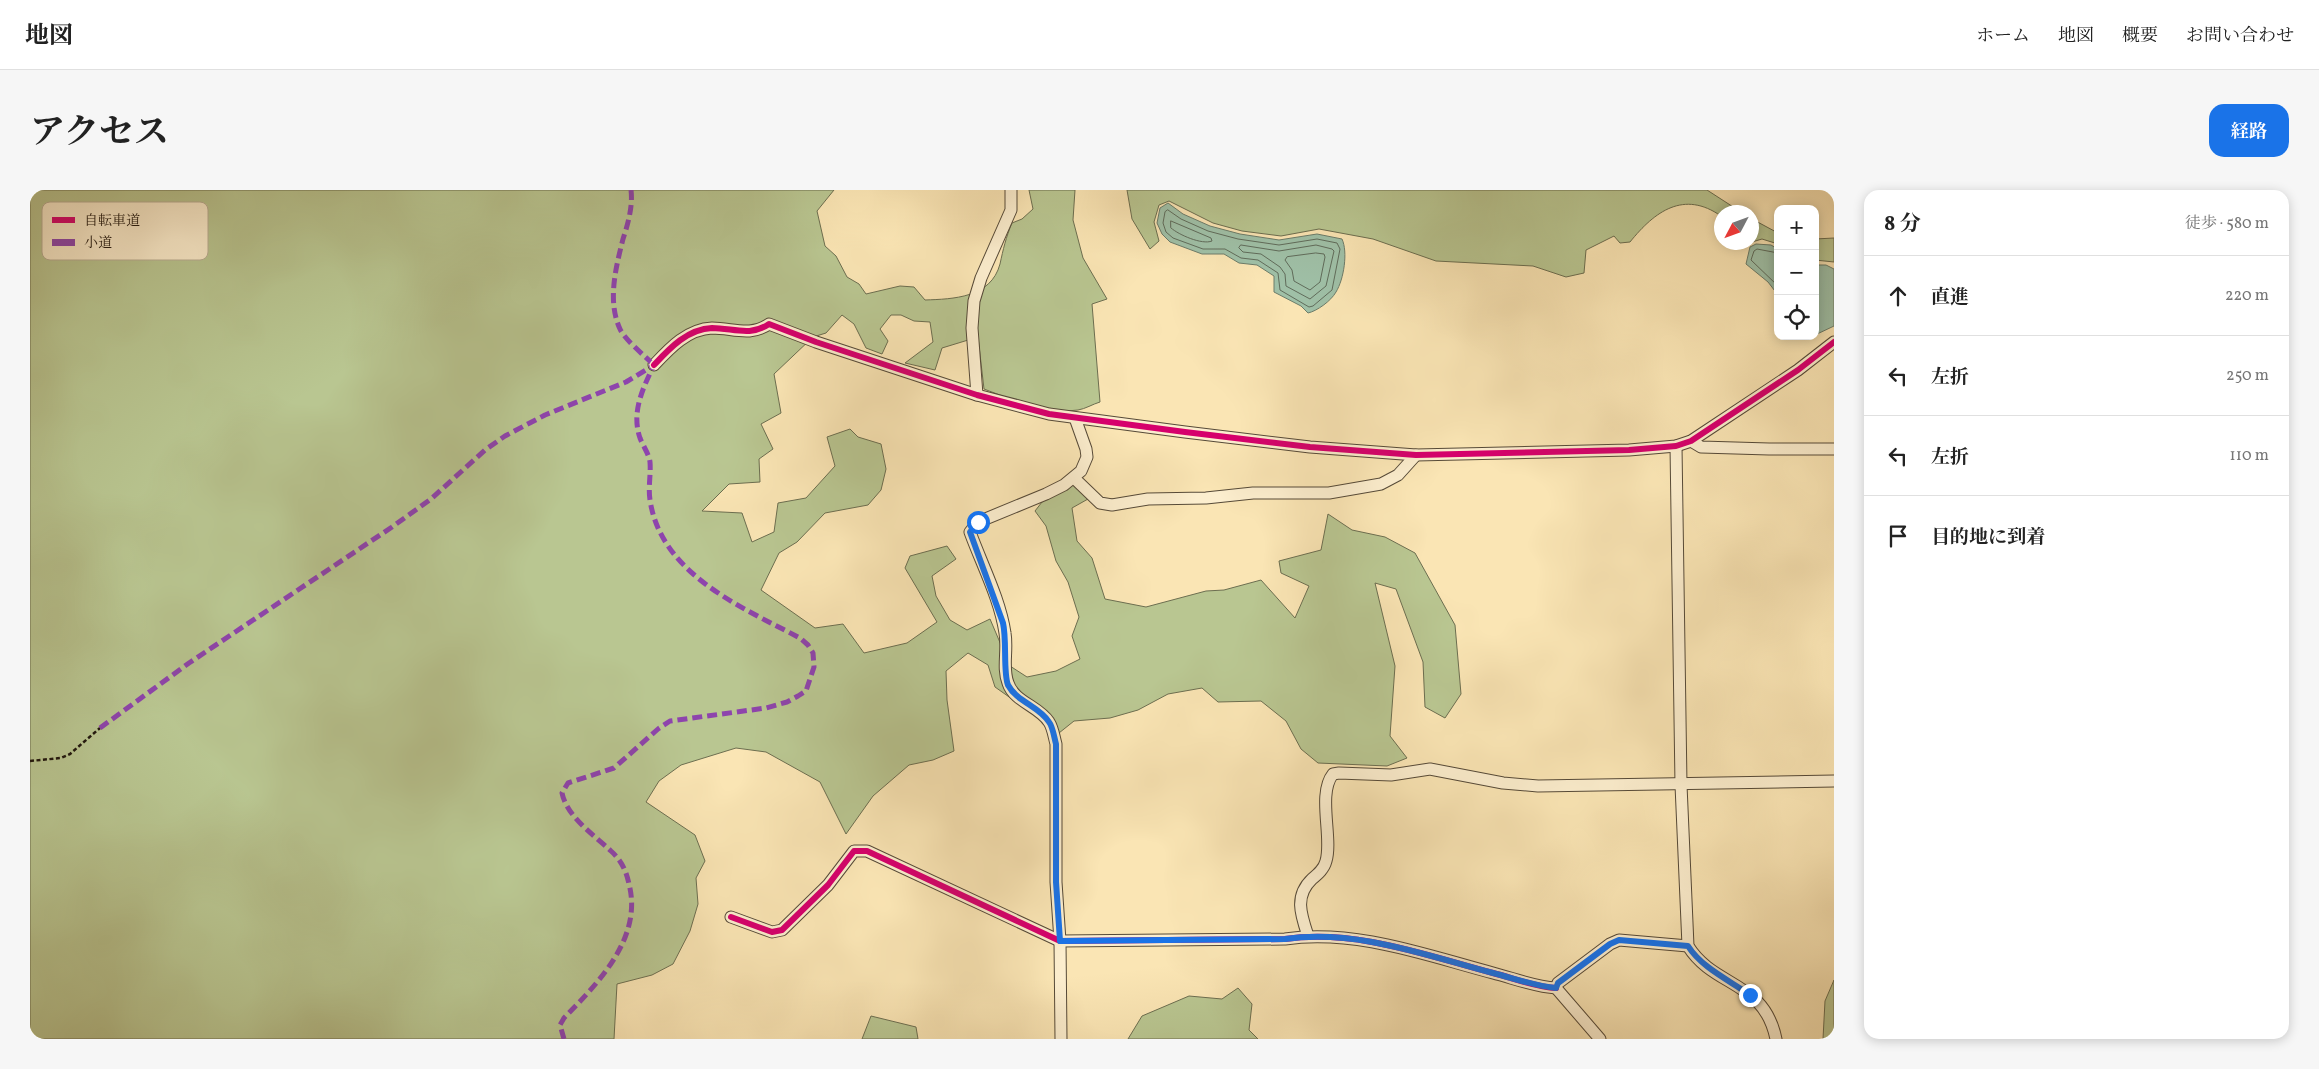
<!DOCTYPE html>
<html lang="ja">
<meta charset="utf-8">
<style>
:root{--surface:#fff;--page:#f6f6f6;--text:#222;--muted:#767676;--line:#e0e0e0;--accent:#1a73e8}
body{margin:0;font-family:Vollkorn,"Noto Serif JP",serif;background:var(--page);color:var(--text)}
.controls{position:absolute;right:15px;top:15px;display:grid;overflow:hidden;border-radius:10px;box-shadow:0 2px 12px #0003}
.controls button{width:45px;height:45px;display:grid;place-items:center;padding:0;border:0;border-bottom:1px solid var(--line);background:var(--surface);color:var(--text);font:25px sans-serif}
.compass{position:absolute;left:1684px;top:15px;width:45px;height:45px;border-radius:50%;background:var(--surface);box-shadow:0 2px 12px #0003;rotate:229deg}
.stop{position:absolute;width:15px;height:15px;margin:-11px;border:4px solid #1a73e8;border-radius:50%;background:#fff}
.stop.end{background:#1a73e8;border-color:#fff;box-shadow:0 1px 5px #0008}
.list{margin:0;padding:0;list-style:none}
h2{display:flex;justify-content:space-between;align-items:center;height:65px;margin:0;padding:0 20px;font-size:21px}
h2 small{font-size:16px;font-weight:400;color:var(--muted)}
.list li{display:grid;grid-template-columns:32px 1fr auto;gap:15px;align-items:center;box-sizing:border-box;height:80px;padding:0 20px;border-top:1px solid var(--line)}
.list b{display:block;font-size:19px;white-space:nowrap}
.list em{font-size:16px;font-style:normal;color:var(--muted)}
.icon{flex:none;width:28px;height:28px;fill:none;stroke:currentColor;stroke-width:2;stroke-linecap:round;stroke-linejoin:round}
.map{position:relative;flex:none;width:1804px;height:849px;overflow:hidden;border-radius:15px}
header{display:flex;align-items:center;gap:30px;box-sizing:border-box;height:70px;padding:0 25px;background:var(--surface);border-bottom:1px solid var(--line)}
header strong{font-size:24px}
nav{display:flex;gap:28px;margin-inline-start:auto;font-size:18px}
.intro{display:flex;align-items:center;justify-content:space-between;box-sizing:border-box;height:120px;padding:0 30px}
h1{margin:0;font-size:35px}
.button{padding:12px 22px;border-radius:15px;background:var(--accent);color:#fff;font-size:18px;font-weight:700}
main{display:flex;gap:30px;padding:0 30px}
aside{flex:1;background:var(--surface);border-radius:15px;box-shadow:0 2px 12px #0003}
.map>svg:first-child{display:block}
</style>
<header>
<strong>地図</strong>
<nav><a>ホーム</a><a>地図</a><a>概要</a><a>お問い合わせ</a></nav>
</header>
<div class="intro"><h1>アクセス</h1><a class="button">経路</a></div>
<main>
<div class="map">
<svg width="1804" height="849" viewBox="0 0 1804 849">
<rect width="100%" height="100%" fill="#fae5b4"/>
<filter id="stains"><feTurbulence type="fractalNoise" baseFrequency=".004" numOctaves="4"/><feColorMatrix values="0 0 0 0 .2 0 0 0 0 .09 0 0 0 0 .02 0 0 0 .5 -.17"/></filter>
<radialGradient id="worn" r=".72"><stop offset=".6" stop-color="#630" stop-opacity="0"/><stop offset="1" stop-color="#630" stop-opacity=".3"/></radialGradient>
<g fill="#b9c691" stroke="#6c6e50">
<path d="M0 0H804L787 21 795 56 806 66 817 87 829 94 836 104 870 96 884 97 895 110C923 109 961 108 970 74 973 60 976 47 982 33L992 29 1003 19 999 0H1045L1043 30 1053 68 1077 109 1062 114 1070 212C1063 214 1055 219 1048 220 1016 224 983 210 954 199L948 147 912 158 905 180 875 173 903 152 900 132 884 131 871 125H861L850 139 858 151 852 164 836 158 824 134 812 125 796 143 783 147 744 184 751 223 731 234 743 259 729 269 730 292 699 294 672 321 712 323 722 352 744 342 748 313 776 308 805 276 797 247 820 239 828 247 851 254 856 279 851 300 838 315 795 323 767 352 749 363 731 400 785 438 813 434 834 463 877 453 907 432 875 378 880 366 917 356 926 369 902 386 906 406 920 430 937 440 960 429 980 476 997 487 1026 481 1050 469 1042 446 1049 427 1038 392 1026 371 1016 336 1005 321 1012 312 1042 293 1058 309 1042 318 1047 351 1062 368 1075 409 1116 417 1176 401 1194 400 1231 390 1265 428 1279 396 1251 383 1249 371 1291 360 1298 324 1322 340 1355 347 1385 363 1425 435 1431 504 1415 528 1395 517 1393 472 1366 399 1345 393 1365 476 1360 546 1377 568 1357 576 1288 573 1271 559 1256 531 1231 511 1188 512 1172 498 1138 504 1108 520 1080 528 1044 531 1029 543 1017 521 982 509 965 497 958 475 938 463 916 481 917 510 924 561 903 570 879 575 843 606 816 644 790 592 736 562 706 558 651 575 629 591 616 612 665 645 675 671 666 688 668 714 660 741 643 774 622 785 587 794 584 849H0Z"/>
<path d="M1097 0H1677L1711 22H1692L1691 26C1654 0 1625 21 1600 52L1590 53 1584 46 1556 60 1554 83 1536 87 1503 76 1406 71 1343 49 1289 39 1251 46 1212 41 1183 33 1139 11 1129 15 1124 32 1129 51 1120 59 1102 29Z"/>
<polygon points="1722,29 1748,43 1748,54 1732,49 1722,52"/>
<polygon points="1804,48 1804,72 1785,70 1785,49"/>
<polygon points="1804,790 1804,849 1793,849 1795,811"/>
<polygon points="1208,798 1222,814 1219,840 1228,849 1098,849 1112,826 1159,806 1192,809"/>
<polygon points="841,826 886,837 888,849 832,849"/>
</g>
<g fill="#9fc0a7" stroke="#6c7c6a">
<path d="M1138 13 1153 24 1180 36 1210 44 1249 50 1287 44 1312 49C1318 62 1314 89 1306 102 1301 111 1287 121 1278 123L1271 116 1244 102V86L1227 75 1209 73 1194 64H1172L1140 52 1132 44 1127 33 1130 18Z"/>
<polygon points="1726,54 1741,55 1748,59 1748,105 1738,92 1716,74 1720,57"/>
<polygon points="1785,75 1796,75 1804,79 1804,136 1785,145"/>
</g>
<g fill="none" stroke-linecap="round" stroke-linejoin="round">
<g stroke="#606c5b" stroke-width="1">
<polygon points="1138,20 1151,29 1178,41 1208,49 1249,55 1287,49 1307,53 1310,59 1302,100 1283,116 1279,117 1250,100 1248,83 1228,70 1211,68 1195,59 1173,59 1143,48 1136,42 1133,33 1135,22"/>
<path d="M1141 31 1181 48 1182 51C1172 55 1149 45 1141 38Z"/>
<polygon points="1211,55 1249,61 1286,55 1302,59 1304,61 1296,96 1280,109 1256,96 1255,84 1250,77 1231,64 1213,62 1209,58"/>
<polygon points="1286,63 1294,64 1295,67 1290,92 1280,100 1264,91 1262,80 1255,70 1257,67"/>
<polyline points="1748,63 1727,59 1724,61 1721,70 1748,96"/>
</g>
<defs>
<g id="street">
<path d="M624 175C639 159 657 139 682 138 703 138 720 147 739 134L786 152 947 205 1019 224 1155 242 1280 257 1386 265 1599 260 1646 256 1661 251 1768 180 1804 152"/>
<polyline points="947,205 942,138 944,111 951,88 981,20 981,0"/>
<polyline points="1661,251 1671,257 1739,259 1804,259"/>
<path d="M1646 256 1651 595 1658 756C1684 798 1734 790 1746 849"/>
<polyline points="1044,288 1070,313 1082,315 1118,309 1176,308 1223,303 1299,303 1351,294 1368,285 1386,265"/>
<path d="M701 727 742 742 752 740 798 695 824 661H837L1030 751 1255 749C1326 739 1395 765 1463 783 1483 788 1505 797 1526 798"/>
<path d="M1278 746C1271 725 1264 706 1282 689 1288 684 1294 679 1296 671 1303 648 1287 604 1303 584L1309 583 1361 585 1400 579 1473 593 1508 596 1804 591"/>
<path d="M1031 849 1030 751 1026 692V554C1024 547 1023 538 1019 532 1009 516 984 512 978 493 972 478 978 460 975 443 970 409 952 375 940 342L948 332 1016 304 1034 295 1051 281 1057 267 1056 259 1045 228"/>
<polyline points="1570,849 1526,798 1528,793 1580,754 1589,750 1658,756"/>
</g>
</defs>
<use href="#street" stroke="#564a38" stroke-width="13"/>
<polyline stroke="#20170f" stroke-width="2.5" stroke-dasharray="4 2.5" stroke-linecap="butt" points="0,571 31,568 40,564 70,538"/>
<use href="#street" stroke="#fceece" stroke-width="11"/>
<g stroke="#8e44ad" stroke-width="5" stroke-dasharray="10 5" stroke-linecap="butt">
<path d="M601 0C603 16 598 34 593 49 586 77 577 111 590 139 595 150 615 166 624 175"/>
<polyline points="70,538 159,473 362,337 401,309 455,260 475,246 515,225 596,192 624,175"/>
<path d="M534 849 530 835 534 828C568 793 613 748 599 694 596 680 591 670 581 661 564 645 537 627 532 603L538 593 584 578 628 539 640 531 736 518 757 512 768 506 776 501 784 477 783 463 778 455 770 448C711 417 631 384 620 310 618 297 621 285 620 272 619 264 613 256 610 248 601 222 613 198 624 175"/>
</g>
<defs>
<g id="cycleway">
<path d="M624 175C639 159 657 139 682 138 703 138 720 147 739 134L786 152 947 205 1019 224 1155 242 1280 257 1386 265 1599 260 1646 256 1661 251 1768 180 1804 152"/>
<path d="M701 727 742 742 752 740 798 695 824 661H837L1030 751 1255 749C1326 739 1395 765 1463 783 1483 788 1505 797 1526 798"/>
</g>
</defs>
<use href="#cycleway" stroke="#fceece" stroke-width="9"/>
<use href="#cycleway" stroke="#d6006c" stroke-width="6"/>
</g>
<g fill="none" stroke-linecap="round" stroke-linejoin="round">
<path stroke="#1a73e8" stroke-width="6" d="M948 332 940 342 973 433C977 450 973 483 978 495 987 512 1009 516 1019 532 1023 537 1024 547 1026 554V692L1030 751 1255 749C1326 739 1395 765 1463 783 1483 788 1505 796 1526 798L1528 793 1580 754 1589 750 1658 756C1672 778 1699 790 1720 805"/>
</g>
<rect x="12" y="12" width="166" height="58" rx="8" fill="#fceece" stroke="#baae95" stroke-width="1"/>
<rect x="22" y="27" width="23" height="6" fill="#d6006c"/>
<rect x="22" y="49" width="23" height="7" fill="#8e44ad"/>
<g font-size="14" fill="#20170f">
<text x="54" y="35">自転車道</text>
<text x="54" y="57">小道</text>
</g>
<rect width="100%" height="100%" filter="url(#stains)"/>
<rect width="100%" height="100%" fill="url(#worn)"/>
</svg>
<div class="controls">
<button>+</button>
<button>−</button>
<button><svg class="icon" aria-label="locate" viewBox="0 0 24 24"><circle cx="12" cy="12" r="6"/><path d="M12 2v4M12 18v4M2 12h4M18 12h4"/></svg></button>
</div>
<svg class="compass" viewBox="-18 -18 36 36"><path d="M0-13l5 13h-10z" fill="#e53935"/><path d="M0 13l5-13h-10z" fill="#767676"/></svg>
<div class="stop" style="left:948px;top:332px"></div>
<div class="stop end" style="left:1720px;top:805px"></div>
</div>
<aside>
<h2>8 分<small>徒歩 · 580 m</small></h2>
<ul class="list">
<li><svg class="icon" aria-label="ahead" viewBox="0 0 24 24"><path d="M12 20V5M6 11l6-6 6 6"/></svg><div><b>直進</b></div><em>220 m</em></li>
<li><svg class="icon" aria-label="left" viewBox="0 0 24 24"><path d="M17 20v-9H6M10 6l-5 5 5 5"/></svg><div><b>左折</b></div><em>250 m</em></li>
<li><svg class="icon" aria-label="left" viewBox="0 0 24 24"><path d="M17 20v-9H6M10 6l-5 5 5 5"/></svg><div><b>左折</b></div><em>110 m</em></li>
<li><svg class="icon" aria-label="arrive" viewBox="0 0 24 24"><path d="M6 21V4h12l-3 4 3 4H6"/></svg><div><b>目的地に到着</b></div></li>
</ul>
</aside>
</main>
